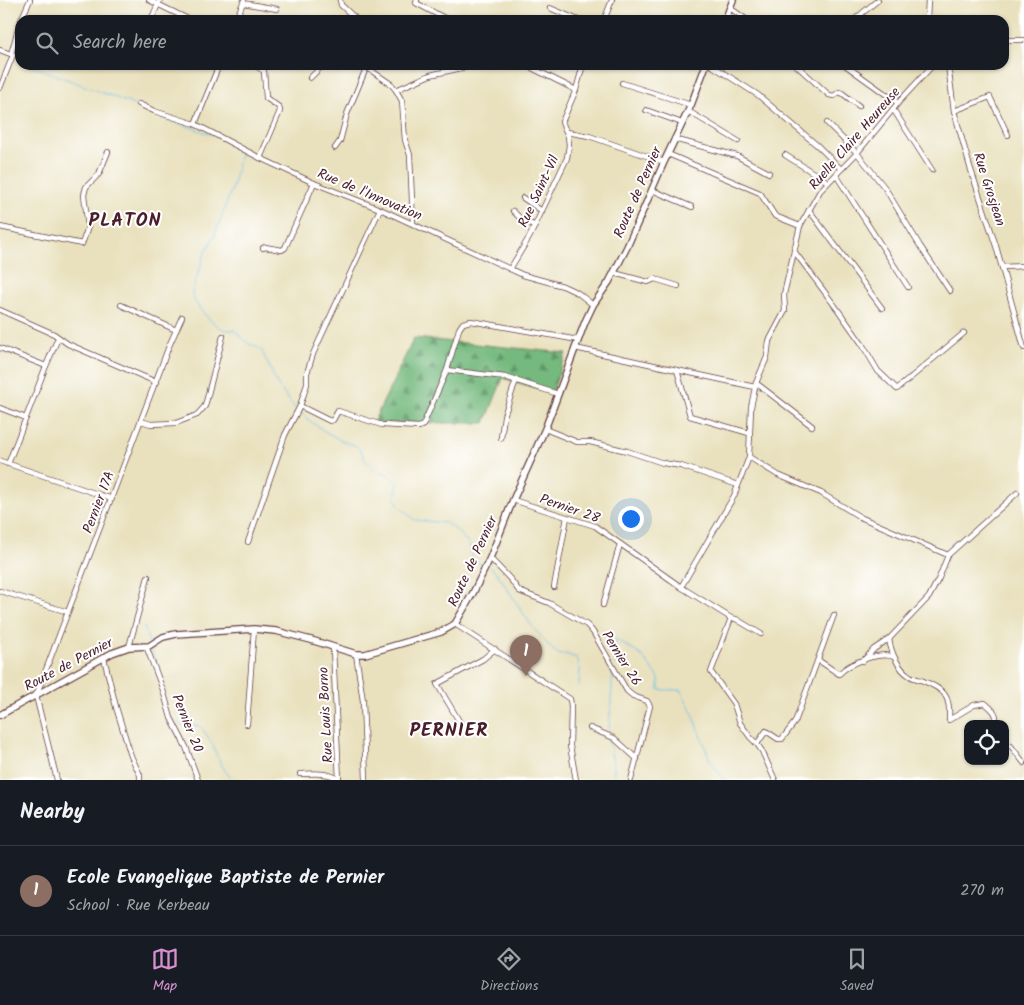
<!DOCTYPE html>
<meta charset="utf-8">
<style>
:root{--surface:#171b24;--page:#20242c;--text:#f1f3f6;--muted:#9ea1a6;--line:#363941;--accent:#d690ce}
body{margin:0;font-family:Kalam,sans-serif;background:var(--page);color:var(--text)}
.controls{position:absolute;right:15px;bottom:15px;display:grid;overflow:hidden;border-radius:10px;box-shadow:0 1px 4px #0004}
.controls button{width:45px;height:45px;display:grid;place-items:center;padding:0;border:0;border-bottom:1px solid var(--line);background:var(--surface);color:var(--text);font:25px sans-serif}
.you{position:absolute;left:630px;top:518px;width:18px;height:18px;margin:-12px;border:4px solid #fff;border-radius:50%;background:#1a73e8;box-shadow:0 0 0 8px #1a73e833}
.badge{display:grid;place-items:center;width:32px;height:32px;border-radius:50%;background:var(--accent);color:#fff;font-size:16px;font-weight:700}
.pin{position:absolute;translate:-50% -41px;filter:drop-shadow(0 1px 2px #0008)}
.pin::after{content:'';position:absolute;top:26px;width:18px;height:15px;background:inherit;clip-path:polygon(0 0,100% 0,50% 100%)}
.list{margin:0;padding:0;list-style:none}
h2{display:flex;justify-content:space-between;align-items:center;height:65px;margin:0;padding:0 20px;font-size:21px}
h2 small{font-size:16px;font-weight:400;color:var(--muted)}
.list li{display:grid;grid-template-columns:32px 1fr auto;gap:15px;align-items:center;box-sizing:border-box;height:90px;padding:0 20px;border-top:1px solid var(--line)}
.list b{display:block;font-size:19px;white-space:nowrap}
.list p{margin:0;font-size:16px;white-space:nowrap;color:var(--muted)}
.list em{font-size:16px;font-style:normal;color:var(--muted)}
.icon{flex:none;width:28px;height:28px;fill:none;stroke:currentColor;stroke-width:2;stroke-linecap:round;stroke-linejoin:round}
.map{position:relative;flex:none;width:1024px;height:780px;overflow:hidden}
.search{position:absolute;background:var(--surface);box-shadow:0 1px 4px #0004;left:15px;right:15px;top:15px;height:55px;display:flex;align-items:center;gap:12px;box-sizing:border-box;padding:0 18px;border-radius:15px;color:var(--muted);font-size:19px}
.sheet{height:155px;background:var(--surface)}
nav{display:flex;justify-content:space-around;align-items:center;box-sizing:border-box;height:70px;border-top:1px solid var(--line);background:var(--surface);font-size:14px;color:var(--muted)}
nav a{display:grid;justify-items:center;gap:2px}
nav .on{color:var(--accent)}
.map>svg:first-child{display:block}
</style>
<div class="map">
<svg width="1024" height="780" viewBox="0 0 1024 780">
<defs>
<pattern id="forest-firs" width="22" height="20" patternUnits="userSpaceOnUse" patternTransform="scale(1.25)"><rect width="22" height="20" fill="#74b97e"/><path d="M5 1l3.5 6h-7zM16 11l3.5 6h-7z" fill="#619667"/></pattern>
</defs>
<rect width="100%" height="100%" fill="#fff"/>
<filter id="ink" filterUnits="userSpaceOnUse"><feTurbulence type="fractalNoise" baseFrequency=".02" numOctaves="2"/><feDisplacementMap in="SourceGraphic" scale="10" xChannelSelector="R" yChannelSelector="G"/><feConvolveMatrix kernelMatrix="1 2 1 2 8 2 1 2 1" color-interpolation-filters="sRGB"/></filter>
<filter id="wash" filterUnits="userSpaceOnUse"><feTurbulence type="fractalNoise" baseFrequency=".0096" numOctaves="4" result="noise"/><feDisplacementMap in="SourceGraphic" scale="20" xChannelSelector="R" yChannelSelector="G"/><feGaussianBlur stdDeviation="1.12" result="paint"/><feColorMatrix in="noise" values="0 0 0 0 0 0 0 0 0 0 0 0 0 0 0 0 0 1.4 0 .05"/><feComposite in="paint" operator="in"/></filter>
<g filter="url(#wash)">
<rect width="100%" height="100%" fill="#e9e1be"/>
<polygon fill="url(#forest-firs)" stroke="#5f6c54" points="414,338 566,353 552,393 503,378 485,423 373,423"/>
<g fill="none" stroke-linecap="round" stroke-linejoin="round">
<g stroke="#6bbfe7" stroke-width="1">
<polyline points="29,65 127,102 160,117 210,134"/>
<path d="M232 146 240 153V156L232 189 214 237 205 253 192 293C193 304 214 327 226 330 227 330 233 330 234 330L249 344 255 346 262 351 278 386 296 409"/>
<path d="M300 412C309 422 342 444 355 445L362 452 365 461 376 470 387 474 398 484 395 497 398 504 410 516 415 520 446 523 456 530 469 544 473 560 483 565"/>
<polyline points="490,567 497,573 533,628 553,650 560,655 565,654 577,658 580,669 579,686"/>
<polyline points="144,627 149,643"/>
<polyline points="151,649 163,683"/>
<polyline points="614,664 616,639 642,656 659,678 659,690 681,690 694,716 710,760 724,780"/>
<polyline points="163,697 163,709 169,716"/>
<path d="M176 722 181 725 201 726C204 732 209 738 212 744 218 758 222 769 233 780"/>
<polyline points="609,730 613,671"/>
<polyline points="608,737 614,768 613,780"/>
</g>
</g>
</g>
<g filter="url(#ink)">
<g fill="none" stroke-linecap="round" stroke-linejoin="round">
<defs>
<g id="street">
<polyline points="149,0 190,20"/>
<polyline points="340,0 341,5 357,20"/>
<polyline points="417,0 416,3 448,20"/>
<polyline points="243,3 277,9"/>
<polyline points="550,8 578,20"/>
<polyline points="730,8 747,20"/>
<polyline points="21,20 30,0"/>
<polyline points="151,20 160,0"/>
<polyline points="236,20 244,0"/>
<polyline points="604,20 612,0"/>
<polyline points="854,20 878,0"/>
<polyline points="927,20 928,0"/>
<polyline points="1004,40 1024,40"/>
<polyline points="0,50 13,55 0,88"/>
<polyline points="11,54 20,22"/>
<polyline points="254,65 264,71 266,98 279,107 280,111 260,158"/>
<polyline points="526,65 576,90"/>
<polyline points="711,65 758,95 818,146 841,169"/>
<polyline points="796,65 829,95 834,96 839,92 842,93 859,106"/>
<polyline points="845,65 898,103"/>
<polyline points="948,65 954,111 970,167 996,246 1024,348"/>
<polyline points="366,67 391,84 396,90 402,101 405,140 410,155 413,224"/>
<polyline points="310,78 323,65"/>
<polyline points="622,83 691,105"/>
<polyline points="396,90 430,75 475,65"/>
<polyline points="139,104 154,111 195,124 260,158 314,183 380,209 523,275 563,286 578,293 593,305"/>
<polyline points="893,109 932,170"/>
<polyline points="646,110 682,123"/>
<polyline points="688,111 738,141"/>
<polyline points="954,111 990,97 1008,135"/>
<polyline points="827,123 857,153 885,188 920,246 950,291"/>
<polyline points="195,124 219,65"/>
<polyline points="567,132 589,136 664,162"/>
<polyline points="674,139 737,156 769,173"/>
<polyline points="335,148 340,141 347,114 367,66"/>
<polyline points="668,154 760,193 775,216 800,226 820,191 857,153 898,103 933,65"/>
<polyline points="785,155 828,182"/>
<polyline points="836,175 908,287"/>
<polyline points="652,190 692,207"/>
<polyline points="523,198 542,211"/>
<polyline points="809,210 882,308"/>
<polyline points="513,211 520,218 535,226"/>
<polyline points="0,227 82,244 88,227 84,195 86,187 99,174 108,152"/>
<polyline points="263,248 265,247 282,250 285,248 314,183"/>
<polyline points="794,251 838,310 862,344 878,371 897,389 964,333"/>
<polyline points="1002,267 1024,266"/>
<polyline points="510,269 530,236 567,158 569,145 568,136 562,122 576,90 583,65"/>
<polyline points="614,273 648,282 655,279 678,286"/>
<polyline points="121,305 176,330"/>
<polyline points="0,310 54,334 68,344 156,382"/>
<polyline points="0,348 46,366"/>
<polyline points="575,348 755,387"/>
<polyline points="447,370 505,377 558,394"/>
<polyline points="677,370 690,416 749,433"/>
<polyline points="756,383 812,426"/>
<polyline points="300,406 330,421 333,420 338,411 382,425 419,427 423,425 447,370 459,329 463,323 471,321 578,340"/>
<polyline points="0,408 26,418"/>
<polyline points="141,421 151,424 176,423 197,415 205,406 223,336"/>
<polyline points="545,429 577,442 590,442 627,451 663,463 681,466 738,485"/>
<polyline points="501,438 504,416 516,380"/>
<polyline points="749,457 778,475 821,493 860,517 948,555"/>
<polyline points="0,461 112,499"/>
<polyline points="8,464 46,366 58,338"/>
<polyline points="513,500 595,526 681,587"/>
<polyline points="248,542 285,435 300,406 307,384 307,373 313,354 380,209"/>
<polyline points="490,558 511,580 519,591 549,603 587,625 593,632 627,691 633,696 647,701 650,706 631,780"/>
<polyline points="554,587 567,517"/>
<polyline points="0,591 68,612"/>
<polyline points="603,605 620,544"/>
<polyline points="731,618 736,619 761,634"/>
<polyline points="455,624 570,699 571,706 570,746 576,780"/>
<path d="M889 639C891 652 898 669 910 676 913 678 917 679 921 680 944 689 951 695 949 720L974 705 985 703C992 709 999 714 995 724"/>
<polyline points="146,646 163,690 171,718 186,747 198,780"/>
<polyline points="129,647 148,577"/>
<polyline points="333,648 339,780"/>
<polyline points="356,654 363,701 366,780"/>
<polyline points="104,658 116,707 131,756 140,775 140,780"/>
<path d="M818 660 839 674C849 663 880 651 894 657"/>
<polyline points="863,661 874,649 889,639 929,597 939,578 948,555 1017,493"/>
<polyline points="247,724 254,629"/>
<polyline points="462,726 437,684 483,659 495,649"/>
<polyline points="590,728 614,738 637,759"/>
<polyline points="1005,743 1011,746 1024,763"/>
<polyline points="757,744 766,731 778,739 782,739 795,722 834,615"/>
<path d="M300 774C311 774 330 771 338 780"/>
<polyline points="57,780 36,696 169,346 182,317"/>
<polyline points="775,780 762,751 757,744 750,737 740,723 734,704 711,672 731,618 681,587 734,496 749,457 751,407 756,383 767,357 769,341 785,311 784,294 800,226"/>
</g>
<g id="secondary">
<polyline points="725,20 733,0"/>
<polyline points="0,715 112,653 129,647 149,646 163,637 176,634 254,629 276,631 311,640 356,654 365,654 441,632 455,624 473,593 490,558 513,500 545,429 585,322 593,305 609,282 627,247 664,162 691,105 706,65"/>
</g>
</defs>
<use href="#street" stroke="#623c41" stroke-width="6"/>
<use href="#secondary" stroke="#623c41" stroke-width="8"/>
<use href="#street" stroke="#fff" stroke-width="4.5"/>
<use href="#secondary" stroke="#fff" stroke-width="5.5"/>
</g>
</g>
<g text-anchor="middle" stroke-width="4" stroke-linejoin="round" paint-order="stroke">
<g font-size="14" fill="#4a1f2b" stroke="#fff">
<text transform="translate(854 138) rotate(-49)" y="5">Ruelle Claire Heureuse</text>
<text transform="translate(990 189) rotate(72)" y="5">Rue Grosjean</text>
<text transform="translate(538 191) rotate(-65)" y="5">Rue Saint-Vil</text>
<text transform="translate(637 192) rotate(-66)" y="5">Route de Pernier</text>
<text transform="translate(370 194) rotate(23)" y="5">Rue de l'Innovation</text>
<text transform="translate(98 502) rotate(-69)" y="5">Pernier 17A</text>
<text transform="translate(570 508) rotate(19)" y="5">Pernier 28</text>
<text transform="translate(472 561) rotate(-65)" y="5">Route de Pernier</text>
<text transform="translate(622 658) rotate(58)" y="5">Pernier 26</text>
<text transform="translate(68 664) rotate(-28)" y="5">Route de Pernier</text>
<text transform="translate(325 715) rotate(-93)" y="5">Rue Louis Borno</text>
<text transform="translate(188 723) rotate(68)" y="5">Pernier 20</text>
</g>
<g font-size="19" font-weight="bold" letter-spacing="1" fill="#4a1f2b" stroke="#fff">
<text x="125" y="226">PLATON</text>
<text x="449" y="736">PERNIER</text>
</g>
</g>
</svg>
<div class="controls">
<button><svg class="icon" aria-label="locate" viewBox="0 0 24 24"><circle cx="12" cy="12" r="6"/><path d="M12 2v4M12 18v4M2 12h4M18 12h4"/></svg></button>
</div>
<div class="you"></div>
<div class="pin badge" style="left:526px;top:676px;background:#8d6e63">1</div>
<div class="search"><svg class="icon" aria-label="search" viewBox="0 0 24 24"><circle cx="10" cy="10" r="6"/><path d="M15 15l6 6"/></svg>Search here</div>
</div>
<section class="sheet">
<h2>Nearby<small></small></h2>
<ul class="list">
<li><span class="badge" style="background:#8d6e63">1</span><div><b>Ecole Evangelique Baptiste de Pernier</b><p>School · Rue Kerbeau</p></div><em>270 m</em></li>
</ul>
</section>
<nav>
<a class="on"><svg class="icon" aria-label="map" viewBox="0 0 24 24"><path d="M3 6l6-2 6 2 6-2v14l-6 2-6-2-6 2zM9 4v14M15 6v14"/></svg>Map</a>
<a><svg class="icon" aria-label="directions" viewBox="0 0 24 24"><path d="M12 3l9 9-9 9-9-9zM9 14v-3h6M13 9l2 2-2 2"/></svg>Directions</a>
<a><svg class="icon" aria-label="saved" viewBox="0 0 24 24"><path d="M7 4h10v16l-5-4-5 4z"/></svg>Saved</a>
</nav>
